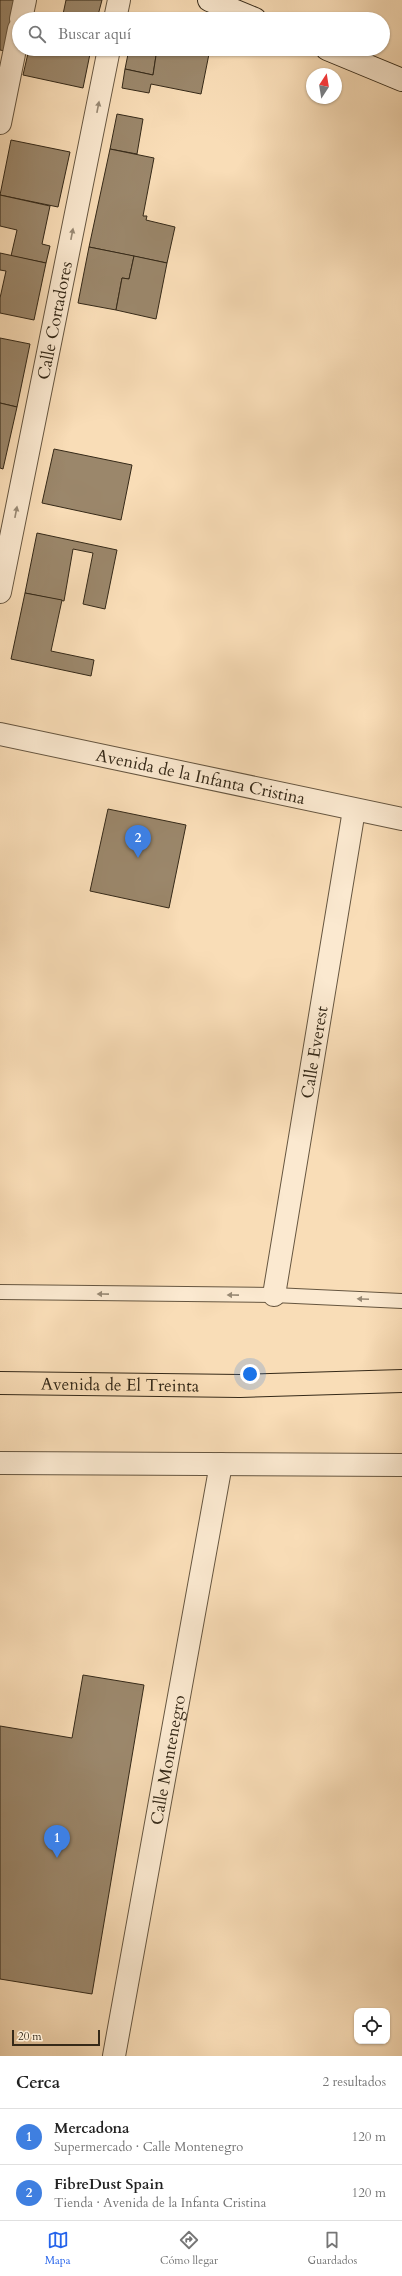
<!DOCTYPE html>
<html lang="es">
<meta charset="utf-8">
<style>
:root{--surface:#fff;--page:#f6f6f6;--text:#222;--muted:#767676;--line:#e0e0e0;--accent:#2563eb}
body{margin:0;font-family:Cardo,serif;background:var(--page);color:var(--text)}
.controls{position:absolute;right:12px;bottom:12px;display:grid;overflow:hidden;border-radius:8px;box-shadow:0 1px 3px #0004}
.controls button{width:36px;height:36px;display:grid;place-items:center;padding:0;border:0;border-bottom:1px solid var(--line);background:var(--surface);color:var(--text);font:20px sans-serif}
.compass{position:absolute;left:306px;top:68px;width:36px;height:36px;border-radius:50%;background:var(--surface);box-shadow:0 1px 3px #0004;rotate:12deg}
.scale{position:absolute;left:12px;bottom:10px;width:88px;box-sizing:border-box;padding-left:4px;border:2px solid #352918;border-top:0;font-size:11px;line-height:14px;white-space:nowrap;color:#352918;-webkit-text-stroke:3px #fbe9d0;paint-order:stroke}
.you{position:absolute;left:250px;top:1374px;width:14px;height:14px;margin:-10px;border:3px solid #fff;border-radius:50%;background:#1a73e8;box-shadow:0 0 0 6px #1a73e833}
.badge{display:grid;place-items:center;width:26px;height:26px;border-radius:50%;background:var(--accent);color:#fff;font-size:13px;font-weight:700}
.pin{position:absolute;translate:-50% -33px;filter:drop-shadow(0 1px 2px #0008)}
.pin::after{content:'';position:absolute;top:21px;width:14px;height:12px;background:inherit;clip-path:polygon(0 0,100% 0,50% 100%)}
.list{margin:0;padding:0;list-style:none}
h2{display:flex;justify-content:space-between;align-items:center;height:52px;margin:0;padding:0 16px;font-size:17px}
h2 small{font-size:13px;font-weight:400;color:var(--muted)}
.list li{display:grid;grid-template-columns:26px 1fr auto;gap:12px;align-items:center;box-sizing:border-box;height:56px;padding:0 16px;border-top:1px solid var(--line)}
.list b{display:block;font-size:15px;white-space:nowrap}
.list p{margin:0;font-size:13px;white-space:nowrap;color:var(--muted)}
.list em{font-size:13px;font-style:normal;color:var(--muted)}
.icon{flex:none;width:22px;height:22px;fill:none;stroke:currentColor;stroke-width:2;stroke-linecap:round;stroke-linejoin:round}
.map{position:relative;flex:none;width:402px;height:2056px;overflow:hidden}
.search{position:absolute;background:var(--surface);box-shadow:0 1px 3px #0004;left:12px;right:12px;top:12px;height:44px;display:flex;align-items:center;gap:10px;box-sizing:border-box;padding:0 14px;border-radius:22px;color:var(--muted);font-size:15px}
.sheet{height:164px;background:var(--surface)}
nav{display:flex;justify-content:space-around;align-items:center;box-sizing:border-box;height:56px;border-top:1px solid var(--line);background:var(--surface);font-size:11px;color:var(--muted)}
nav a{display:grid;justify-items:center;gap:2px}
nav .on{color:var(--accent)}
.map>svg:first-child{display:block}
</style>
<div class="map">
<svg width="402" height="2056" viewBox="0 0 402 2056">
<rect width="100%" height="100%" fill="#f9ddb7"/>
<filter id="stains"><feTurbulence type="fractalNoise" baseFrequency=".005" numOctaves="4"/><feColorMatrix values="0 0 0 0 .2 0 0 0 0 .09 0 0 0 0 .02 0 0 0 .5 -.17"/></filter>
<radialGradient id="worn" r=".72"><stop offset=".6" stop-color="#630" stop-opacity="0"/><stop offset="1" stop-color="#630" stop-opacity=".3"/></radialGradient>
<g fill="#9b876b" stroke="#352918">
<polygon points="0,0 16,0 5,51 0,50"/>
<polygon points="66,0 102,0 97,19 62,19"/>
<polygon points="137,13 163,18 135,19"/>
<polygon points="36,14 59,19 35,19"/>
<polygon points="29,49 91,49 83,88 23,75"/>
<polygon points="129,49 157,49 153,75 125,69"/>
<polygon points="157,49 210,49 201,94 151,84 149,93 122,88 125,69 153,75"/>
<polygon points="117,114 143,119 137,154 110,149"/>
<polygon points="11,140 70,152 58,207 0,195"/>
<polygon points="110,149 154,158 143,216 147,216 146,220 175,227 167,263 89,247"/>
<polygon points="0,195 50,206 42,244 50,246 46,263 11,256 17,230 0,226"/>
<polygon points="89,247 134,256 129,279 122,278 116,310 78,303"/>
<polygon points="0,253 46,263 34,320 0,313 0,298 6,271 0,270"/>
<polygon points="134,256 167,263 156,319 116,310 122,278 129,279"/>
<polygon points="0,338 30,344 17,407 0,403"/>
<polygon points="0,403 17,407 3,469 0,468"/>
<polygon points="54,449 132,465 121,520 42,503"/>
<polygon points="37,533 117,550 105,609 83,604 93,553 73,549 64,601 25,593"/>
<polygon points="25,593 62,600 51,651 94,660 91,676 11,659"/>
<polygon points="108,809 186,825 169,908 90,891"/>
<polygon points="83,1675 144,1685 92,1994 0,1979 0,1726 72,1738"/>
</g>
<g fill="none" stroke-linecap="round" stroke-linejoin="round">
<defs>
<polyline id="lane" points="0,1292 274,1295 402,1301"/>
<g id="street">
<polyline points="21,19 25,0"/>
<polyline points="115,19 119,0"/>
<polyline points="0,123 19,29"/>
<path id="s1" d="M0 592 109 49"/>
<path id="s2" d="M0 734 402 819"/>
<path id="s3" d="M274 1295 354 810"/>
<polyline points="0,1463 402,1465"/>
<path id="s4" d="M114 2056 221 1464"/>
</g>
<g id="secondary">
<polyline points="209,0 255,19"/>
<polyline points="327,49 402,80"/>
</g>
<g id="primary">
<path id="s5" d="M0 1383 240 1386 402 1381"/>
</g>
</defs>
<use href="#lane" stroke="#665640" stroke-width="16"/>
<use href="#street" stroke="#665640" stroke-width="24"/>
<use href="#secondary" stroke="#352918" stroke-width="24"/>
<use href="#primary" stroke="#352918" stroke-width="24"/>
<use href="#lane" stroke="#fbe9d0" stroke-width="14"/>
<use href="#street" stroke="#fbe9d0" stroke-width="22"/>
<use href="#secondary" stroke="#fbe9d0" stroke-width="22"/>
<use href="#primary" stroke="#f9ddb7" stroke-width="22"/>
</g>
<defs><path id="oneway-solid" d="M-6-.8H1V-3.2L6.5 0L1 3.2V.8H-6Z"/></defs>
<g fill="#988974">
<use href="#oneway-solid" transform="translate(98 107) rotate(-79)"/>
<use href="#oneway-solid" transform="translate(72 234) rotate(-79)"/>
<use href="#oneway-solid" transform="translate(16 512) rotate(-79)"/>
<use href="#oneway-solid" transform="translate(103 1294) rotate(-179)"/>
<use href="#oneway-solid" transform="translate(233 1295) rotate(-179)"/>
<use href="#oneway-solid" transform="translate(363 1299) rotate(-178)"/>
</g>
<g text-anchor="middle" stroke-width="4" stroke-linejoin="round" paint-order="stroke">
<g font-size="17" fill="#352918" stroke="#fbe9d0">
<text dy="6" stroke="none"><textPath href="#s1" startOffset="277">Calle Cortadores</textPath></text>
<text dy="6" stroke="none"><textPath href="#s2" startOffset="205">Avenida de la Infanta Cristina</textPath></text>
<text dy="6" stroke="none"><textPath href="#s3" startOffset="246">Calle Everest</textPath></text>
<text dy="6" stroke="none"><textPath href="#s5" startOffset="120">Avenida de El Treinta</textPath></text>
<text dy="6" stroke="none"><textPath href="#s4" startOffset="301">Calle Montenegro</textPath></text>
</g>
</g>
<rect width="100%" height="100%" filter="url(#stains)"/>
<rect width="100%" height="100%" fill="url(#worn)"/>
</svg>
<div class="controls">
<button><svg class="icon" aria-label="locate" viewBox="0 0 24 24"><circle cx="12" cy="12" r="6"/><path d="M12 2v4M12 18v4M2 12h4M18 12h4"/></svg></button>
</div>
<svg class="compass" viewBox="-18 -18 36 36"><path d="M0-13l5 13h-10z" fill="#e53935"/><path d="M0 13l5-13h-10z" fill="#767676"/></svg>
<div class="scale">20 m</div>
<div class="you"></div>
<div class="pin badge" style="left:57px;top:1858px;background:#3f7fe0">1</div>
<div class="pin badge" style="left:138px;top:858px;background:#3f7fe0">2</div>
<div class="search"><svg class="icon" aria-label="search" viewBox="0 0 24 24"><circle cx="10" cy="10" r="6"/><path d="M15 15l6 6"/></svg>Buscar aquí</div>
</div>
<section class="sheet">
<h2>Cerca<small>2 resultados</small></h2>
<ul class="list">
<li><span class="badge" style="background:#3f7fe0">1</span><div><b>Mercadona</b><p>Supermercado · Calle Montenegro</p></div><em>120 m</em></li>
<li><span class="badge" style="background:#3f7fe0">2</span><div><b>FibreDust Spain</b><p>Tienda · Avenida de la Infanta Cristina</p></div><em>120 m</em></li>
</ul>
</section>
<nav>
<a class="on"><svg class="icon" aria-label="map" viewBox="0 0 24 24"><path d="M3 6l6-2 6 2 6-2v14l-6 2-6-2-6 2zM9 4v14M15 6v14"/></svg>Mapa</a>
<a><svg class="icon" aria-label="directions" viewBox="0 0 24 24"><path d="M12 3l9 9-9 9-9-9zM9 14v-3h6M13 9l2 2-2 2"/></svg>Cómo llegar</a>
<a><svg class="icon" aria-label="saved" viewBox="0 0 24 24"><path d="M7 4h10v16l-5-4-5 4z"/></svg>Guardados</a>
</nav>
